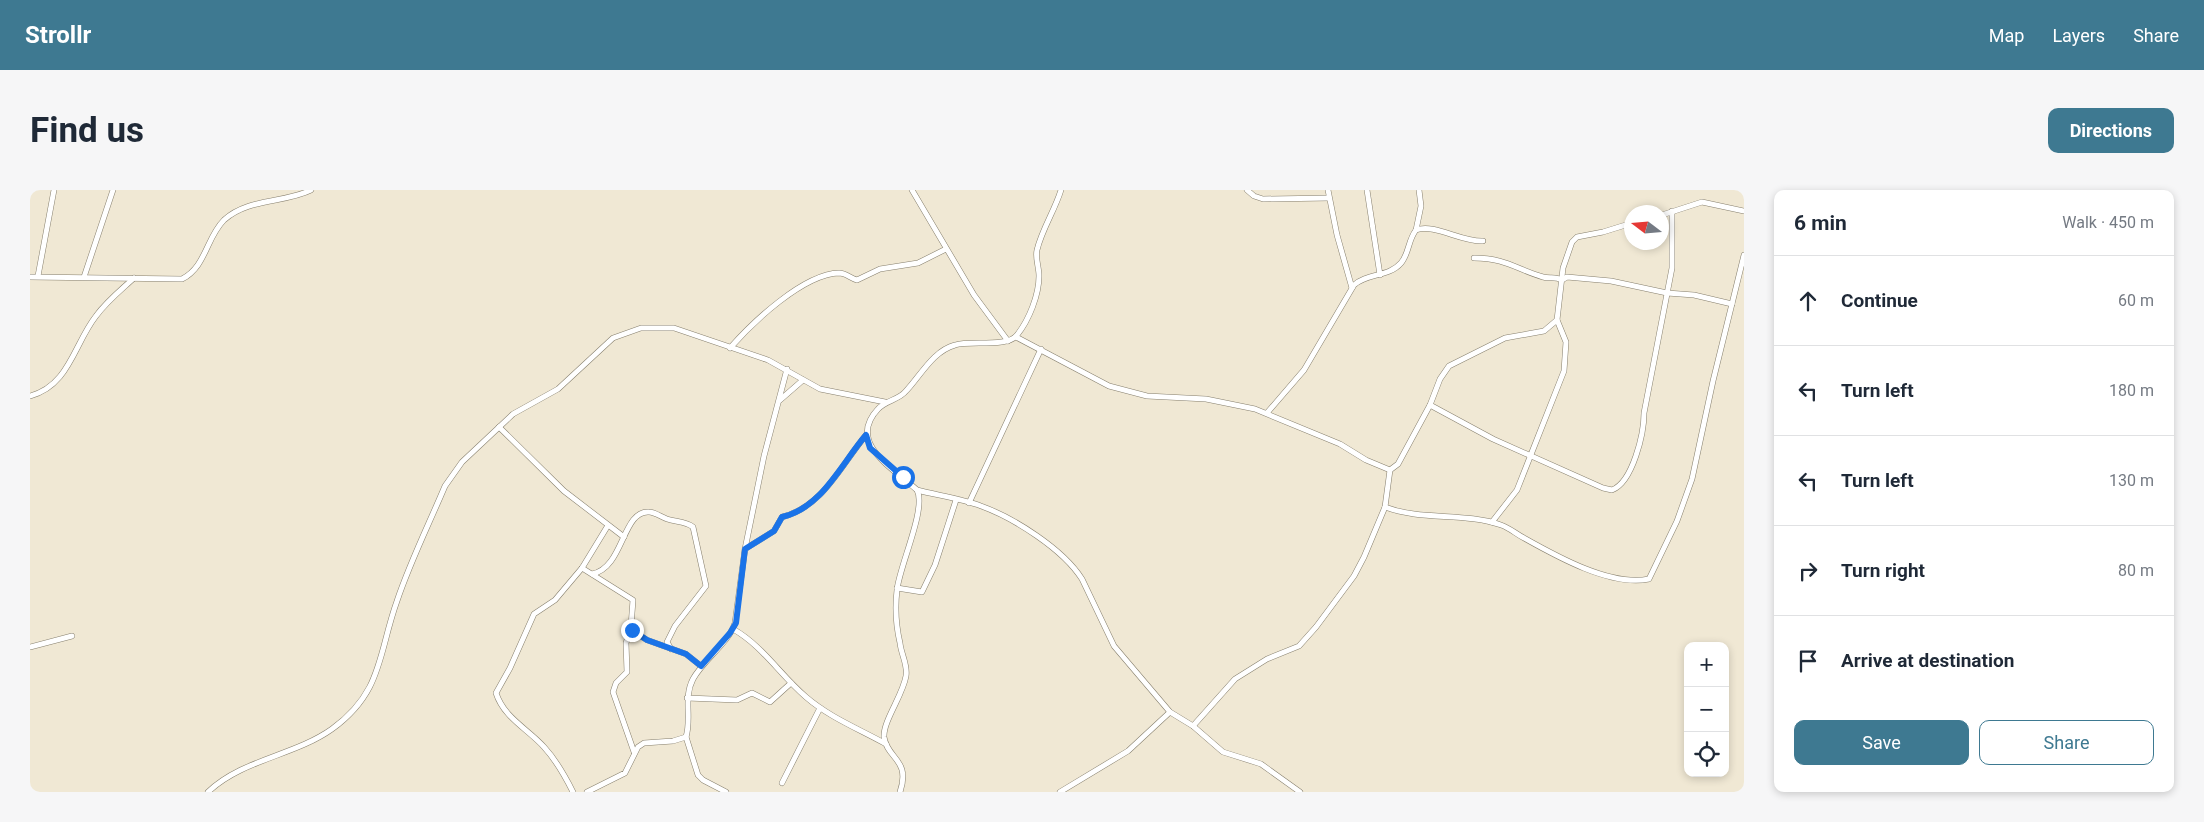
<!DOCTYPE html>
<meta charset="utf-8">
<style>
:root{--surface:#fff;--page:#f6f6f7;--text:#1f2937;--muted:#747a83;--line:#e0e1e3;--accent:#3e7991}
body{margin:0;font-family:Roboto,sans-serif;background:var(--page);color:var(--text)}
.controls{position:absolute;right:15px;bottom:15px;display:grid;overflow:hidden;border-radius:10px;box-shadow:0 2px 8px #0003}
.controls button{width:45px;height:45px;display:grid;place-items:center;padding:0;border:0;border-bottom:1px solid var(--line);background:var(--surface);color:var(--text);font:25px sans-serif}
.compass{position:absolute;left:1594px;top:15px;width:45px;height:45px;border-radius:50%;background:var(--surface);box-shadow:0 2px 8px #0003;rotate:286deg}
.stop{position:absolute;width:15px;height:15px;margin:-11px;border:4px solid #1a73e8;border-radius:50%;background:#fff}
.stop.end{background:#1a73e8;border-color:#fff;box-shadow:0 1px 5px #0008}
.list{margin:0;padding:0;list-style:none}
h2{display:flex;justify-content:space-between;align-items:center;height:65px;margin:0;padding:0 20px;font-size:21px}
h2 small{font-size:16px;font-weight:400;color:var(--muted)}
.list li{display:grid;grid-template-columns:32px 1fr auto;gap:15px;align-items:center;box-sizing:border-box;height:90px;padding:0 20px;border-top:1px solid var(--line)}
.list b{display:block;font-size:19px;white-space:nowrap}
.list em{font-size:16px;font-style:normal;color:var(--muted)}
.actions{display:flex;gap:10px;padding:15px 20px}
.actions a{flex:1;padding:11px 0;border:1px solid var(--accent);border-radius:10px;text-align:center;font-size:18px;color:var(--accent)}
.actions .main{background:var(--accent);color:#fff}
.icon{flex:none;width:28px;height:28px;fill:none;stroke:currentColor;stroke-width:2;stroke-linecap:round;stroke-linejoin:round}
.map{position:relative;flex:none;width:1714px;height:602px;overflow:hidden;border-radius:10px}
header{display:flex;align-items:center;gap:30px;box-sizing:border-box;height:70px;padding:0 25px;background:var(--accent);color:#fff}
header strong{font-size:24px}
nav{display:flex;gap:28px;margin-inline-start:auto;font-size:18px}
.intro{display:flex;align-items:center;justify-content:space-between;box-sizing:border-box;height:120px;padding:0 30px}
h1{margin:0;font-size:35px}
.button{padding:12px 22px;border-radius:10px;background:var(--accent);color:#fff;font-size:18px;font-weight:700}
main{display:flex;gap:30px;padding:0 30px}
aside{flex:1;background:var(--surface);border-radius:10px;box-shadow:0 2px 8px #0003}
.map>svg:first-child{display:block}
</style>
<header>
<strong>Strollr</strong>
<nav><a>Map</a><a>Layers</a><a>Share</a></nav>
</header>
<div class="intro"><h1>Find us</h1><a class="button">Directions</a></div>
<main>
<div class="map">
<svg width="1714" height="602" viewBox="0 0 1714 602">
<rect width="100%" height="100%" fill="#f0e8d4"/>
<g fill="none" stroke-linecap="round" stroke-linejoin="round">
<defs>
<g id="minor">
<polyline points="882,0 944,105 978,151"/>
<polyline points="1217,0 1224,6 1233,9 1299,8"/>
<polyline points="1298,0 1307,45 1322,98"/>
<polyline points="1337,0 1350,85"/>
<polyline points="1632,25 1672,12 1714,21"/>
<polyline points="1386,40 1391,16 1389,0"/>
<path d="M1444 68C1475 68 1486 79 1513 87 1520 89 1525 86 1532 90L1537 87 1581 91 1637 103 1664 105 1702 114"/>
<polyline points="8,86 24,0"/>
<path d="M0 87 152 89C176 77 176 48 194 30 218 8 255 13 281 0"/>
<polyline points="54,87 83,0"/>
<polyline points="986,147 1079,196 1117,206 1176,209 1225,219 1310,254 1336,270 1360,280 1368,274 1400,215 1410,189 1419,176 1475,148 1514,141 1527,130 1533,78 1542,52 1547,47 1573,42 1602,33"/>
<path d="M700 158C722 133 773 84 809 83 816 83 820 88 827 90L850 79 888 73 916 59"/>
<path d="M0 206C39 196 44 154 66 126 77 111 91 100 104 88"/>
<polyline points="750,210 773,190"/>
<path d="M1400 215 1463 249 1573 298 1582 300C1603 292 1614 243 1614 223L1642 78V21"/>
<path d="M1237 223 1274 180 1324 95C1337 83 1359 87 1371 73 1379 64 1378 50 1386 40 1404 33 1431 52 1453 51"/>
<polyline points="469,237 534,301 594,347"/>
<path d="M887 300C906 305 933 309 951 316 984 328 1033 359 1052 389L1084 456 1140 522 1163 536 1193 562 1231 574 1270 602"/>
<polyline points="939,313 1011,159"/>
<path d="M1355 317C1392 331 1434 322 1471 335 1480 338 1486 344 1494 348 1526 366 1581 397 1619 389L1647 331 1662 289 1683 191 1714 65"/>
<polyline points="1462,332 1487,300 1534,181 1536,152 1527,130"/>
<path d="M715 359 744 341 752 327C793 317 811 275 836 245"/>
<polyline points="552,378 603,410 601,436 604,442 617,450 656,464 671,476"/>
<path d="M562 384C594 378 592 320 619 322 625 322 631 327 637 329 646 332 656 331 663 337L676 396 645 436 637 452 641 459"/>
<polyline points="867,398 892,402 905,375 926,310"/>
<polyline points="601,437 596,453 597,482 586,493 583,502 604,562"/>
<path d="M703 439C733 456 750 485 776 507 799 527 829 539 856 554"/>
<polyline points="0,457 42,446"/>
<polyline points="657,508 707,510 722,503 740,512 761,493"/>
<polyline points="1163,536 1205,489 1237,469 1269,456 1286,437 1324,386 1334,367 1355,317 1360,280"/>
<polyline points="656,547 668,585 673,590 696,602"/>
<polyline points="752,593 790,518"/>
<path d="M178 602C213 569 264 566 302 539 353 502 348 464 367 411 380 372 399 334 415 296L432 272 483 224 528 199 583 148 611 138H644L738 170 790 199 855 212"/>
<path d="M543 602C535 586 526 570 514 557 498 539 474 528 466 503L480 478 504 424 525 410 552 378 577 337"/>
<path d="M557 602 595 583 608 557 614 553 643 551 656 547C662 528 653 508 663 489 674 469 698 454 705 433L715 359 734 266 757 179"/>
<path d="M870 602C881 569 857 569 854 547 853 531 873 505 876 486 878 475 871 464 870 453 866 436 865 417 867 400 869 377 897 318 887 300 864 279 816 253 848 219 856 210 869 210 876 201 891 185 903 161 925 155 940 150 977 158 987 145 999 130 1009 105 1009 86 1009 77 1005 68 1007 60 1012 39 1025 20 1031 0"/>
<polyline points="1030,602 1098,561 1140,522"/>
</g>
</defs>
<use href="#minor" stroke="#867f6d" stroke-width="6"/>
<use href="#minor" stroke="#fff" stroke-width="5"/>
</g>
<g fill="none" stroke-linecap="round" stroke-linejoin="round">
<path stroke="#1a73e8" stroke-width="6" d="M602 440 617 450 656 464 671 476 700 443 706 433 715 359 744 341 752 327C792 318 811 274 836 245L840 258 873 287"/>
</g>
</svg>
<div class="controls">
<button>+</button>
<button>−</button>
<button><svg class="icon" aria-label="locate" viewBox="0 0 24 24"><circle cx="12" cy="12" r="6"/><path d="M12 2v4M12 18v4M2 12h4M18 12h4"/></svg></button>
</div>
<svg class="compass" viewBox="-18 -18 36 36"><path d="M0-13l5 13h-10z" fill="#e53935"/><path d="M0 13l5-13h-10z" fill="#747a83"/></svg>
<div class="stop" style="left:873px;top:287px"></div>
<div class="stop end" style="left:602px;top:440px"></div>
</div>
<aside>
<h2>6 min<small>Walk · 450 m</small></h2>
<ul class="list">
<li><svg class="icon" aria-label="ahead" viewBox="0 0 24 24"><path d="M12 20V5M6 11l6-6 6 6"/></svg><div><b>Continue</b></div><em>60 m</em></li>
<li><svg class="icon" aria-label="left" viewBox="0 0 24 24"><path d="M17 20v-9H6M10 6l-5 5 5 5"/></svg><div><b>Turn left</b></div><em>180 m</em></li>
<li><svg class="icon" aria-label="left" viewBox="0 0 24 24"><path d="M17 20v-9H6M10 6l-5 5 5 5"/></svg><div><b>Turn left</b></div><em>130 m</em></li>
<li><svg class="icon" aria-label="right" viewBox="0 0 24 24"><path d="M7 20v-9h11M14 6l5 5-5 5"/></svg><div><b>Turn right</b></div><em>80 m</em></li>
<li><svg class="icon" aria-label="arrive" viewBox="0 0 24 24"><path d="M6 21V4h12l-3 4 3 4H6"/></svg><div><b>Arrive at destination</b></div></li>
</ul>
<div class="actions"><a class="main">Save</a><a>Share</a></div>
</aside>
</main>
